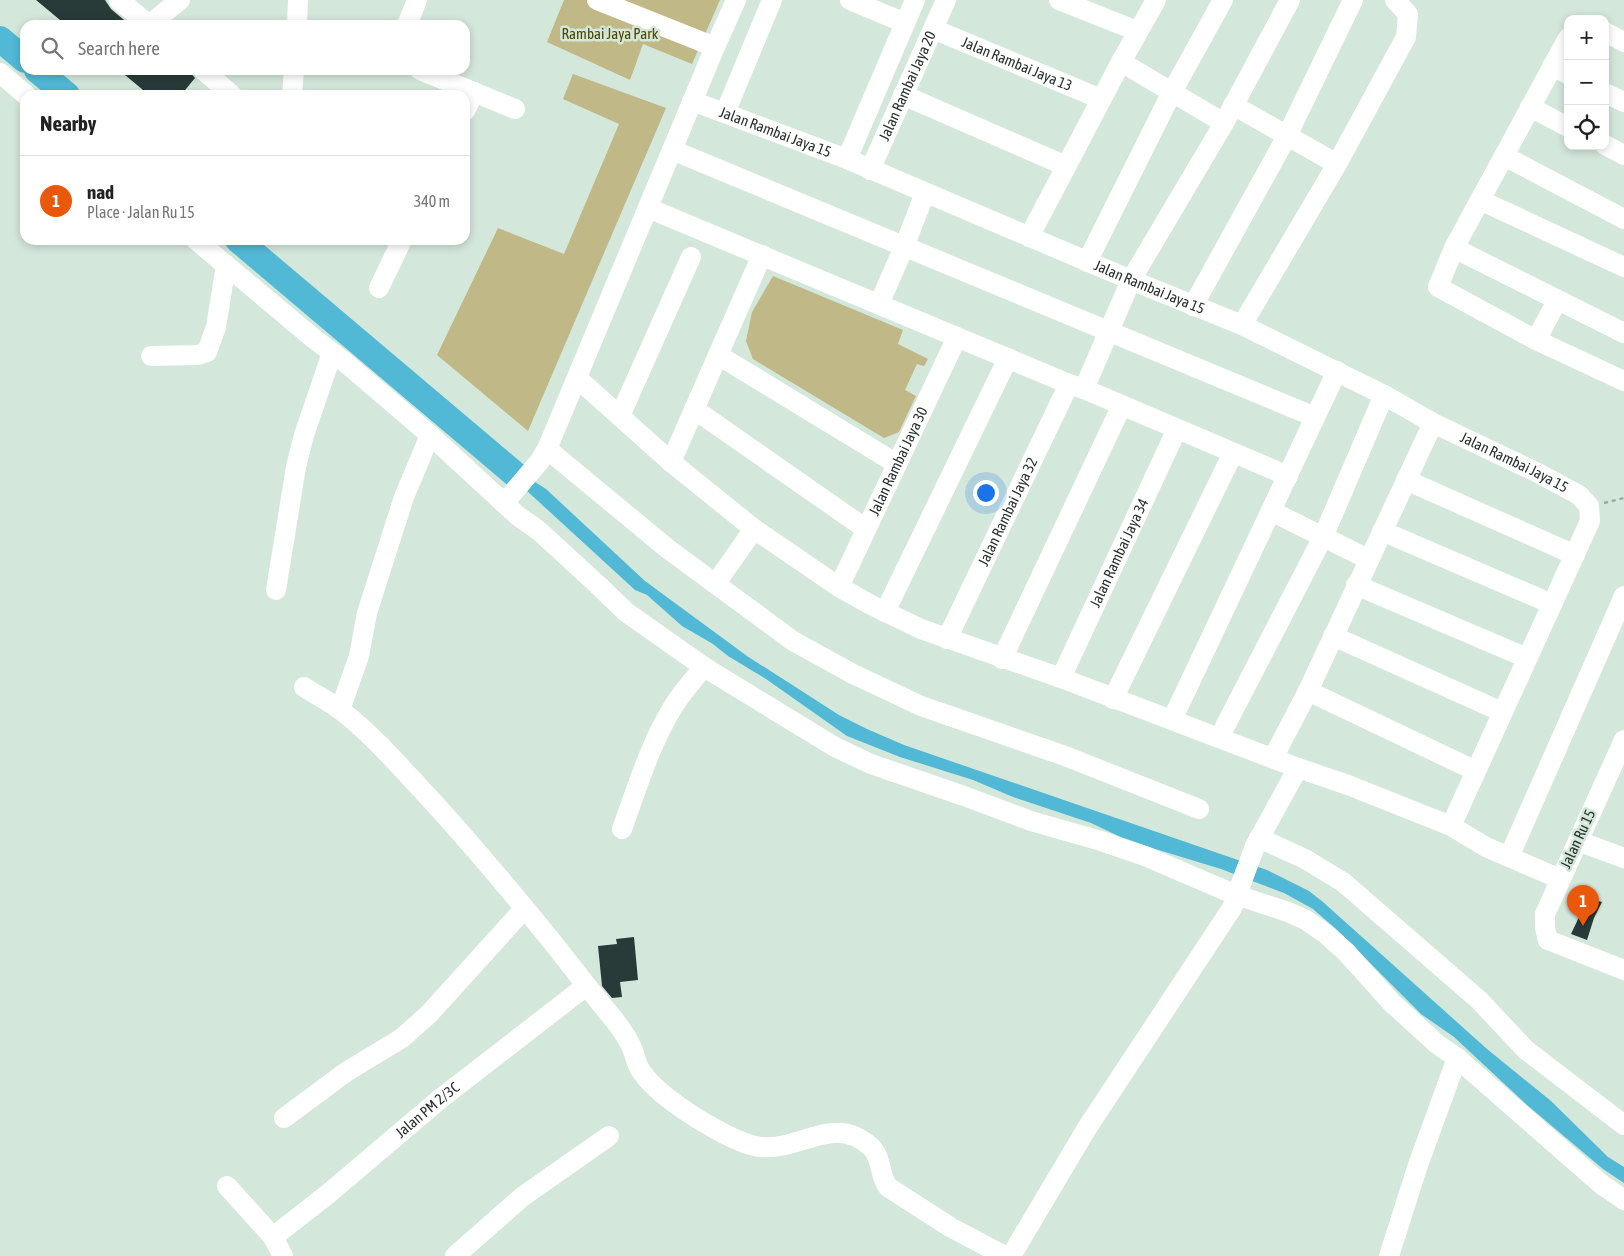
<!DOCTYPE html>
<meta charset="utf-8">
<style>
:root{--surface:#fff;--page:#f2f2f2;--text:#222;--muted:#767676;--line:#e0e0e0;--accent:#ea580c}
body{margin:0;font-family:"Asap Condensed",sans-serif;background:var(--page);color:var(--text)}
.controls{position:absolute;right:15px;top:15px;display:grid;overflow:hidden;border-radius:10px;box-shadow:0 2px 8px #0003}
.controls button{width:45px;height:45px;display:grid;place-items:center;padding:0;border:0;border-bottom:1px solid var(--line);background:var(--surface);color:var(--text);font:25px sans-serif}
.you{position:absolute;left:985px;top:492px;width:18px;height:18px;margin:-12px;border:4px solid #fff;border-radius:50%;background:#1a73e8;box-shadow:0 0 0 8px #1a73e833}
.badge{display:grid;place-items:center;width:32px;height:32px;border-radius:50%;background:var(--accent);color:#fff;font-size:16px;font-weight:700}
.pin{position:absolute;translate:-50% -41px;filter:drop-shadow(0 1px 2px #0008)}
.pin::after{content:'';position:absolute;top:26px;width:18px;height:15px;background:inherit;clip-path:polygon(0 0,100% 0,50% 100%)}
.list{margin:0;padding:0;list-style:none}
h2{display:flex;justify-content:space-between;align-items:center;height:65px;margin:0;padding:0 20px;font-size:21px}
h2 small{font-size:16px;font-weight:400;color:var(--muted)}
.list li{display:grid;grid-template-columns:32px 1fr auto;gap:15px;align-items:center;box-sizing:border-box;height:90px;padding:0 20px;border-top:1px solid var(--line)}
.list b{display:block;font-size:19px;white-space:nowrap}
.list p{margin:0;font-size:16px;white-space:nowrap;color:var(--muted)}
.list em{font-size:16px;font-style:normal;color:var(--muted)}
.icon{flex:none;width:28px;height:28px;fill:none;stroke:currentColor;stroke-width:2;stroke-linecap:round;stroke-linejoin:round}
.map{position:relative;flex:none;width:1624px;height:1256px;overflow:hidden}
.search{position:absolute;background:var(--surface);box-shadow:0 2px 8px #0003;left:20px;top:20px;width:450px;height:55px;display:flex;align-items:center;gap:12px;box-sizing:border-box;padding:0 18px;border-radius:15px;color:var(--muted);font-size:19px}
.panel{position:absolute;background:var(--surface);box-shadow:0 2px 8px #0003;left:20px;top:90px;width:450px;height:155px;border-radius:15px}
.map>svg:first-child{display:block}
</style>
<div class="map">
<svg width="1624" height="1256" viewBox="0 0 1624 1256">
<rect width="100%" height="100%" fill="#d4e7db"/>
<g fill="#c0b886">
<polygon points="564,0 720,0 692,64 643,44 630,80 547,42"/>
<polygon points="573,74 666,108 528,431 437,355 498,228 564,254 619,124 563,99"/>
<polygon points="773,276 903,330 898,344 928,359 924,366 917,364 905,390 916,396 899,432 884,438 753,359 746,341 752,312"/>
</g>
<polygon fill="#51b8d5" points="507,464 546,489 645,581 747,656 839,715 867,729 904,745 1267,870 1309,891 1323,902 1487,1049 1551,1101 1608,1157 1624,1167 1624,1183 1603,1169 1527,1105 1454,1037 1421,1014 1337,930 1313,909 1284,893 1221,869 1129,841 1091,823 1013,797 973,780 900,757 847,736 766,679 728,656 713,644 682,626 647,595 635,590 502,468"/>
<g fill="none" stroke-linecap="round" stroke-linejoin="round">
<g stroke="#51b8d5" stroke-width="26">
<polyline points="0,39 25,60"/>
<polyline points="37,70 67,95"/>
<polyline points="238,240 517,476"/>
</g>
</g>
<g fill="#283b39">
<polygon points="36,0 105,0 111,9 130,25 66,25"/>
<polygon points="119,70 188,70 195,78 181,95 149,95"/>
<polygon points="1588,898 1602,902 1594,918 1587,940 1571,934"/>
<polygon points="634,937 638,980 620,982 622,997 612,998 602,986 598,946 617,944 616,939"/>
</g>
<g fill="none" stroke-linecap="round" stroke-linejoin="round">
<polyline stroke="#9caba2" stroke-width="2.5" stroke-dasharray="4 4" stroke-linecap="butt" points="1604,503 1624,498"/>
<g stroke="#fff" stroke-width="20">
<polyline points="119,0 149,25"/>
<polyline points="597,0 715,47"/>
<polyline points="850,0 905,23"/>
<polyline points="1059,0 1137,31"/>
<polyline points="149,25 180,0"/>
<polyline points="297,25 298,0"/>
<polyline points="407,25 417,0"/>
<path id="s1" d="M933 29 1101 99"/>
<polyline points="1605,32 1624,42"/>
<polyline points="1568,38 1454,248 1438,287 1536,340 1624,381"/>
<polyline points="1121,62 1224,123"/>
<polyline points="1552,66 1568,74"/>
<polyline points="203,70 232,95"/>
<polyline points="420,70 515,109"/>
<polyline points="0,73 26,95"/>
<polyline points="1605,93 1624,102"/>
<polyline points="292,95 294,70"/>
<polyline points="903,95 1066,166"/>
<path id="s2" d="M692 101 847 159 1131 280 1242 325 1384 395 1433 423 1536 472 1579 495 1589 506 1590 521 1451 826"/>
<polyline points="1233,105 1337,164"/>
<polyline points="1530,107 1568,127"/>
<polyline points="465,111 474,92"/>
<polyline points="725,113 772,0"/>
<polyline points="1605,145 1624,155"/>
<polyline points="672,150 1315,417"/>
<polyline points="1504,156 1624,219"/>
<polyline points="847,159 915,0"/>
<path id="s3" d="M870 170 946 0"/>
<polyline points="1480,200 1624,267"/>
<polyline points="648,208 1069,384 1084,389 1288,476"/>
<polyline points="1029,237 1121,62 1156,0"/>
<polyline points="196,240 313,338 347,364 430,435 518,516 538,530 598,585 626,612 704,667 835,747 871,764 964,796 1031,821 1101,841 1145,856 1236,895 1288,912 1306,920 1326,934 1346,952 1392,1003 1437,1044 1457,1058 1601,1184 1624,1200"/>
<polyline points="1454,248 1624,333"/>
<polyline points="1087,262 1172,92 1223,0"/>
<polyline points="379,288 402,240"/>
<polyline points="879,304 904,247 925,193"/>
<polyline points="1193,306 1287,136 1353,0"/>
<polyline points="1242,325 1337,164 1406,37 1408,14 1395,0"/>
<polyline points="1536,340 1557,301"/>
<polyline points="718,355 897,464"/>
<polyline points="151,356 198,355 207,352 216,327 226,265"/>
<polyline points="577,378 671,462 754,529 839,587 873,606 921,629 1061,678 1298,768 1348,785 1451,826 1486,847 1560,879"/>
<polyline points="1084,389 1131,280 1224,123 1290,0"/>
<polyline points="694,409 866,529"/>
<polyline points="620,416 691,257"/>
<polyline points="547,449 668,549 793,641 853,674 921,706 1065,756 1199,809"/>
<polyline points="671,462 762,255"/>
<polyline points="1406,480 1575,555"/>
<polyline points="504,503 539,462 547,449 715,47 736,0"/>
<polyline points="1271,511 1368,559"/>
<polyline points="1382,531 1552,604"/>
<polyline points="716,583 754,529"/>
<polyline points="1356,585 1527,658"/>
<path id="s4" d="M839 587 957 337"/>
<polyline points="276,590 296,467 304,435 332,353"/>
<polyline points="885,612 1008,358"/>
<polyline points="1333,636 1502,712"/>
<path id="s5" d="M947 639 1069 384"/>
<polyline points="1002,659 1122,405"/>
<path id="s6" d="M1061 678 1177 429"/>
<path d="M304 687C316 695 330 702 342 711 371 734 396 762 421 789 464 835 505 884 545 933 568 961 589 990 612 1017 620 1027 627 1036 632 1048 635 1055 636 1064 641 1071 649 1083 662 1094 673 1102 693 1117 738 1145 761 1147 801 1151 834 1113 871 1147 882 1157 879 1175 888 1187L950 1227 1005 1256"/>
<polyline points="1308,691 1476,771"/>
<polyline points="1113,699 1233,453"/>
<polyline points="340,710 359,656 367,613 404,497 430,435"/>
<polyline points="1172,720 1337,371"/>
<polyline points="1219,738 1323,537 1384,395"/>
<polyline points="1624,740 1545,914 1545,928 1548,940 1624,970"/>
<polyline points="1273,758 1308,691 1433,423"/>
<path d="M622 829C637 788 650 744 673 707 681 693 693 680 704 667"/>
<polyline points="1259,838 1305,859 1343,882 1479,1000 1526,1050 1624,1125"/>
<polyline points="1578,841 1624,858"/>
<polyline points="1509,857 1624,596"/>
<polyline points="284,1118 346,1072 402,1038 429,1014 524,909"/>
<polyline points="227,1186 273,1237 283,1256"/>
<path id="s7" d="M273 1237 328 1194 440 1099 586 986"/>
<polyline points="455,1256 522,1197 609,1136"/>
<polyline points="1011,1256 1087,1128 1232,908 1255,846 1298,768"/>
<polyline points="1389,1256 1418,1165 1457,1058"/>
</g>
</g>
<g text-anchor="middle" stroke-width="5" stroke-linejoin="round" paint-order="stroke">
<g font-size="15" fill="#4f4502" stroke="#d4e7db">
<text x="610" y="39">Rambai Jaya Park</text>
</g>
<g font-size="15" fill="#282f2b" stroke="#d4e7db">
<text dy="5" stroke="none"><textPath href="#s1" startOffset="91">Jalan Rambai Jaya 13</textPath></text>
<text dy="5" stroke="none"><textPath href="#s3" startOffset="92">Jalan Rambai Jaya 20</textPath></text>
<text dy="5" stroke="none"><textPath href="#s2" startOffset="89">Jalan Rambai Jaya 15</textPath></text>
<text dy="5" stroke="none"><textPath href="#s2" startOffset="494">Jalan Rambai Jaya 15</textPath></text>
<text dy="5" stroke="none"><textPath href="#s4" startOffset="139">Jalan Rambai Jaya 30</textPath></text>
<text dy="5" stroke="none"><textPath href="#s2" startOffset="899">Jalan Rambai Jaya 15</textPath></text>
<text dy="5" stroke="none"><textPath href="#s5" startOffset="141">Jalan Rambai Jaya 32</textPath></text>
<text dy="5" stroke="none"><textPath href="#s6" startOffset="138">Jalan Rambai Jaya 34</textPath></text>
<text transform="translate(1578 839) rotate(-65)" y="5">Jalan Ru 15</text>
<text dy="5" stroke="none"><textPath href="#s7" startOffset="200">Jalan PM 2/3C</textPath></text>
</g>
</g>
</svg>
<div class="controls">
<button>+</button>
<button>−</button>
<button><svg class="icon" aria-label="locate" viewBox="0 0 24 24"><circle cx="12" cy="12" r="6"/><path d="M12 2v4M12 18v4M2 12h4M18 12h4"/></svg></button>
</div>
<div class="you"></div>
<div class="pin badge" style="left:1583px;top:926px">1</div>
<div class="search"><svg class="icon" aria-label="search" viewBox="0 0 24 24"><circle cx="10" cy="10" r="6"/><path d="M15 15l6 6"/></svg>Search here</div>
<section class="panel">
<h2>Nearby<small></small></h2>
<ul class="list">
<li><span class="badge">1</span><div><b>nad</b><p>Place · Jalan Ru 15</p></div><em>340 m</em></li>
</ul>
</section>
</div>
